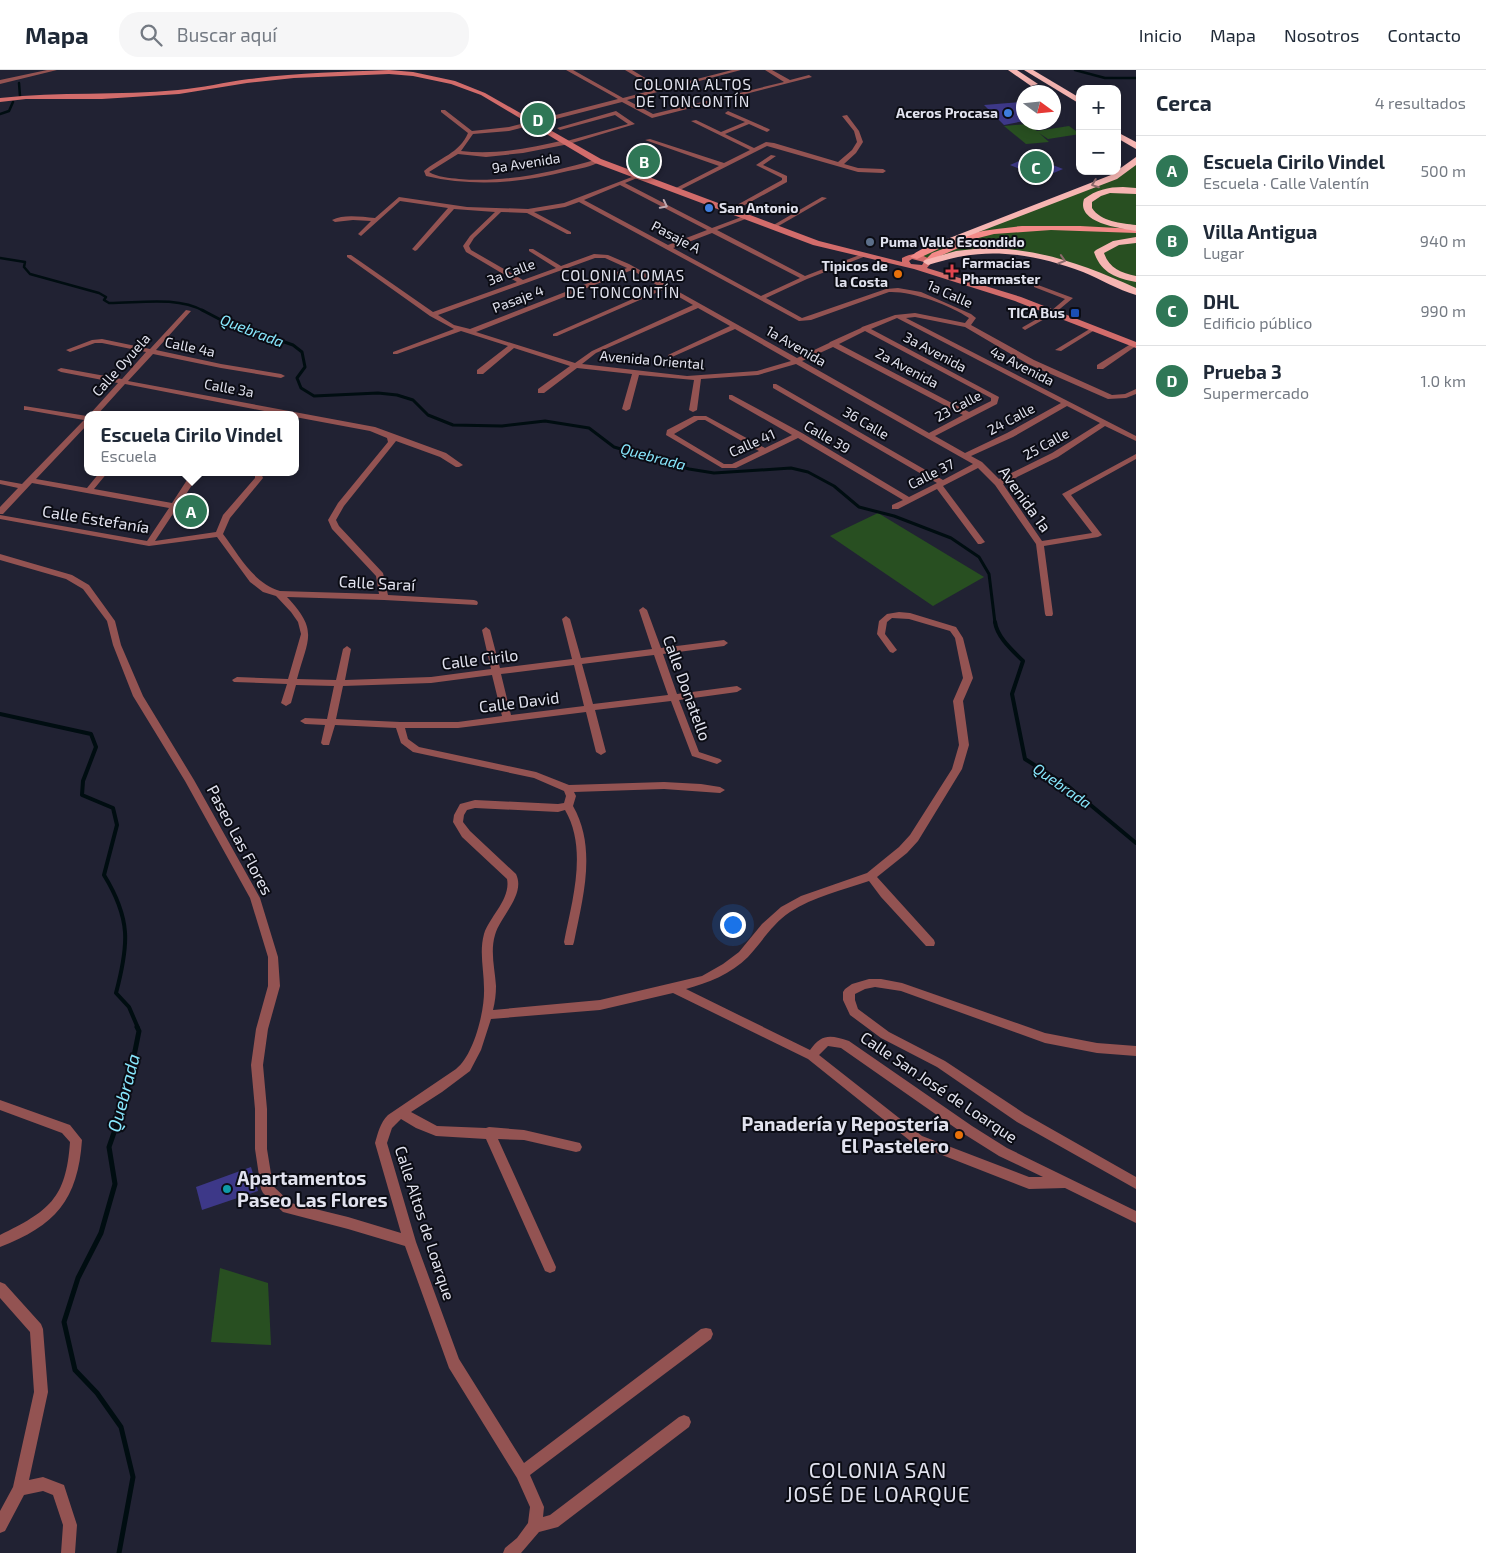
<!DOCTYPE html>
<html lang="es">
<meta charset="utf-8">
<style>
:root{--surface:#fff;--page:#f6f6f7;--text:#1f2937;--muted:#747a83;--line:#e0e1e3;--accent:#2f7756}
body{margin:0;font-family:"Exo 2",sans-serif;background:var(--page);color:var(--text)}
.controls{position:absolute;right:15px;top:15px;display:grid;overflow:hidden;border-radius:10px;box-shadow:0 2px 12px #0003}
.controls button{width:45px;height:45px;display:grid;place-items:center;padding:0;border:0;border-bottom:1px solid var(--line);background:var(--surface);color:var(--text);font:25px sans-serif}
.compass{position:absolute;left:1016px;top:15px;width:45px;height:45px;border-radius:50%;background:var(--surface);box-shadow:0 2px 12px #0003;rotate:105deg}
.you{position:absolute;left:732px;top:854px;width:18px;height:18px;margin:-12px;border:4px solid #fff;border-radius:50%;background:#1a73e8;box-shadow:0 0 0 8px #1a73e833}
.badge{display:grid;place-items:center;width:32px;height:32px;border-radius:50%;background:var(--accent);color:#fff;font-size:16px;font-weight:700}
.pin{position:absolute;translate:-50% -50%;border:2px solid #fff;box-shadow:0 1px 5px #0006}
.popup{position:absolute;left:84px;top:341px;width:215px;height:65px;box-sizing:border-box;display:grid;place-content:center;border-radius:10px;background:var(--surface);filter:drop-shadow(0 1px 4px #0005);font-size:16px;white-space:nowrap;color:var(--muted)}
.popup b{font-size:19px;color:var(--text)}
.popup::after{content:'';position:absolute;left:50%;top:100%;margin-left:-10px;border:10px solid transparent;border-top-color:var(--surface)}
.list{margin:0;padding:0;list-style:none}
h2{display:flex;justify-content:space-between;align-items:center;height:65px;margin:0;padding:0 20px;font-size:21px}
h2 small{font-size:16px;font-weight:400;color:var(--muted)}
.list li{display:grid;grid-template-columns:32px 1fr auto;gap:15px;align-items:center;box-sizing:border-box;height:70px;padding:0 20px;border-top:1px solid var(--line)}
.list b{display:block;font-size:19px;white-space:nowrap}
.list p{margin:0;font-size:16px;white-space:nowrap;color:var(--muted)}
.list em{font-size:16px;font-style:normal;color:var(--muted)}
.icon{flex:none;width:28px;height:28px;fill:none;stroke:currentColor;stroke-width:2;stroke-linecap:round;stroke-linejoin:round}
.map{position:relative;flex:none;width:1136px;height:1483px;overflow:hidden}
header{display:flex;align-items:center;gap:30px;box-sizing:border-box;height:70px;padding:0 25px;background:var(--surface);border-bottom:1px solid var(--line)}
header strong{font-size:24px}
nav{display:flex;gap:28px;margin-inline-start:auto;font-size:18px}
.search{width:350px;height:45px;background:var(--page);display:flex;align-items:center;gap:12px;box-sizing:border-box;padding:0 18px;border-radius:20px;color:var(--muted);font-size:19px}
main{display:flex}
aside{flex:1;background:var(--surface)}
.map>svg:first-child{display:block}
</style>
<header>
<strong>Mapa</strong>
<div class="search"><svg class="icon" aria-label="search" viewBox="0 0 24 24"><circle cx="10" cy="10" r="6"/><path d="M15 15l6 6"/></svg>Buscar aquí</div>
<nav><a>Inicio</a><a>Mapa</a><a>Nosotros</a><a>Contacto</a></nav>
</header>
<main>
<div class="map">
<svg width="1136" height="1483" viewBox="0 0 1136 1483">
<rect width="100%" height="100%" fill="#212233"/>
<g fill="#284f21">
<polygon points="1027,54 1037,61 1069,56 1080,64 1048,69 1039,63 1049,72 1026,74 1004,56"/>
<polygon points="1136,90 1136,222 1050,187 980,181 928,191 920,187 932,176 1114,107"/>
<polygon points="878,443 984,507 933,536 830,466"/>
<polygon points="220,1198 268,1213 271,1275 211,1272"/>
</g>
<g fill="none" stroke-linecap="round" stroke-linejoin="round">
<g stroke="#000d11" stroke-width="2.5">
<polyline points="1075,0 1105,8 1136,8"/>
<polyline points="19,13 20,26"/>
<polyline points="0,44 9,41 13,32"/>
<path d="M0 188 25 192 24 197 30 204 99 223 106 227 104 230 109 233C140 233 176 226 204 241"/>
</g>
<polyline stroke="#000d11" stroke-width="3" points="202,240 221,250 293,275 302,282 305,297 297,308 301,318 314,326 378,323 397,325 413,330 428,345 453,355 502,356 545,351 589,358 614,377 689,399 714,403 791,398 808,402 834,416 859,437 894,446 951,468 979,487 989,504 995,553"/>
<g stroke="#000d11" stroke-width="4">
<path d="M995 552C997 567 1012 580 1023 591L1012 624 1025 689 1069 717 1136 773"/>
<path d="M0 644 91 664 96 677 83 711 82 725 113 738 117 755 104 805C131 849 129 874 116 923L129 937 138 958"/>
</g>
<polyline stroke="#000d11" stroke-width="5" points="119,1483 133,1407 121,1357 97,1323 75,1300 64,1252 78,1208 101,1163 115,1114 109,1077 125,1031 139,961 137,957"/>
</g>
<g fill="#3d3888">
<polygon points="1020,32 1024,35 1024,51 1004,55 984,35"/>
<polygon points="1030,86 1063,99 1042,108 1010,95"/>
<polygon points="251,1097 258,1121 202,1140 196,1117"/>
</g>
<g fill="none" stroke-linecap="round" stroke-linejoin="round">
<g fill="#935352" fill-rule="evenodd">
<polygon points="47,0 57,0 0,14 0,10"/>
<path d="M566 0H573L623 28 657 19 625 0H632L662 18 732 0H741L627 30 653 44 784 12 765 0H772L790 10 809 5 812 7 652 48 622 32 509 61 473 64 461 81C498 85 530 78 565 70L567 71 628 54 615 45 560 60 557 58 616 41 635 54 569 74 523 83 486 87 458 84 429 102C437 107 450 108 459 109 507 113 552 102 598 89L601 91C592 97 578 99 568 101 521 113 474 117 426 106L424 101C439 88 460 83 468 63L441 42V40H445L472 61 509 57 618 29Z"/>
<polygon points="728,41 769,59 770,60 767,62 749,54 725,64 754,78 766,72 774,73 838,92 852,80 857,72 854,61 842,46 847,45 859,61 863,72 856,83 844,94 858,98 883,99 886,101 883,103 858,102 767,76 678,121 674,121 674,119 719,96 645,70 650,69 724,93 750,80 691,51 696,50 721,62 745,52 726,44 725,43"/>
<polygon points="771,85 776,86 763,95 787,106 787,112 732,142 728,142 728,140 782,110 782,108 756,95"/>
<path d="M637 105 642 106 625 113 712 158 744 146H748V148L717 160 805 206 862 184H866V186L807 209 766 228 802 248 886 219 898 218 921 222 971 244 976 248 971 255 1034 290 1112 325 1125 324 1136 319V324L1126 328 1108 329 1028 294 965 257 915 247 906 248 1136 366V371L1105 356 1058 387 1003 414 1042 471 1092 463 1062 424 1136 384V389L1071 425 1102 465 1098 467 1044 476 1053 544 1052 546H1046L1045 544 1036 474 995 415 978 398 943 416 985 472 981 474H978L937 419 898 439H892V435L903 430 798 368 736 398H722L666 365 667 360 694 346H706L765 378 792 365 729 329V325H732L802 363 909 427 937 413 773 318V314H776L943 410 973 394 796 294 758 305 701 309 697 340 693 342 689 340 694 310 639 305 630 339 626 341 622 339 632 304 577 298 544 323H538V319L570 296 514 278 483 304H477V300L508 276 461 261 397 284H393V282L454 259 430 246 347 187V185H351L433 242 517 212 466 182 463 176 470 166 495 142 454 139 417 180 415 181 412 179 413 178 448 138 400 131 361 166 358 164 371 151 353 150 335 152 332 150C344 144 361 147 375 148L399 127 467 137 528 139 564 133ZM620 115 707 160 668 175 584 130ZM579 132 799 251 811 250 889 222C912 221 950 235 969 248L965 253 915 243 895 245 862 257 861 258 830 272 829 273 797 288 629 194 608 185 594 184 561 196 533 179H529V181L556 198 523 210 471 180 469 176 474 168 501 142 527 143 567 164H571V162L534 142 565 137ZM712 163 800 208 761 226 673 178ZM595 188H605L627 198 470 259 454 255 438 245ZM632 200 660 217 553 264V266H557L665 219 693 235 592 281 575 293 476 262ZM698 238 730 256 668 285V287H672L735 259 791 291 757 301 687 306 582 294 596 283ZM897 248 1061 333 1007 363 965 383 935 366 997 334 999 327 871 259ZM865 261 991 328V331L969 342 839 274ZM833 277 963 345 929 363 802 291ZM1067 336 1100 353 1052 383 999 409 982 392 971 386 1013 367ZM698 350H705L759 381 732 394H724L674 364Z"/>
<polygon points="822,127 827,128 775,158 770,157"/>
<polygon points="1034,215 1038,215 1073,228 1055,243 1025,260 1022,258 1023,257 1051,241 1065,229 1034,217"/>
<path d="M186 240 191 241 156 280 221 294 281 304 285 306 281 308 221 298 153 284 128 311 375 357 446 383 463 395 459 397H456L440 387 396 371 344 436 336 450 339 456 383 503 388 525 474 530 477 531 478 533 477 535 384 530 287 527C319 561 308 568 297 609L336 610 343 579 347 576 351 579 345 610 431 607 491 599 482 560 486 557 490 560 500 598 572 589 562 549 566 546 570 549 581 588 652 579 639 540 643 537 647 540 661 578 724 570 728 573 724 576 663 584 677 624 737 616 742 619 737 622 679 630 699 682 720 689 722 691 717 694 692 686 671 631 595 640 606 682 601 685 596 682 586 642 458 658H405L408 669 419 677 536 702 569 715 664 712 701 714 720 717 725 720 720 723 664 719 574 722 576 726 573 736C597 778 583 827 574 872L573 875H565L564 872C572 831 588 779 565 740L558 742 475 738 467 740 464 745 463 752 470 761 516 804C526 825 500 846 495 865 490 882 495 899 496 916 496 924 495 932 493 940L600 930 702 906 723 894 739 882 762 854 781 837 801 826 867 803 899 777 910 765 952 699 959 675 953 631 963 608 955 568 950 561 909 549 892 548 887 552 885 564 897 580 893 583 890 582 877 564 879 551 887 544 899 542 910 543 956 557 963 568 973 608 963 631 969 675 962 699 918 771 907 783 877 807 934 870 935 873 934 876H926L881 827 869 811C843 820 813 827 790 842 772 854 762 872 748 887 731 904 708 913 686 919L810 980C822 963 831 965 849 971L972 1056 1007 1078 1136 1141V1153L1065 1118 1029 1119 914 1074 808 989 673 923 600 940 491 949 481 980 470 1001 442 1022 411 1042 437 1056 486 1058 489 1057 524 1060 580 1073 582 1077 580 1081 576 1082 524 1070 498 1069 556 1197 555 1201 550 1203 545 1201 486 1069 436 1066 416 1058 401 1049 392 1058 387 1073 416 1172 459 1289 524 1393 701 1259 706 1258 711 1259 713 1264 711 1269 530 1405 544 1437 543 1447 550 1445 679 1347 684 1345 689 1347 691 1352 689 1357 558 1457 539 1462 521 1483H503L505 1478 517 1468 528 1453 530 1437 517 1408 449 1298 405 1176 348 1159 283 1142 263 1123 261 1119 255 1079V1039L251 995 256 959 268 916V887L250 828 185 711 133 626 113 575 107 551 83 519 66 509 0 490V484L72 505 89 515 115 551 121 575 143 626 194 710 260 828 278 887 280 916 268 959 263 995 267 1039V1079L273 1116 291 1133 348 1147 401 1163 375 1073C378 1063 380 1053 388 1045L456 999C474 985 485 940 484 918 484 900 479 882 484 864 490 846 511 829 507 809L462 767 453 752 454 745 460 734 475 730 558 734 564 733 566 726 564 721 534 708 413 682 401 673 396 658 335 655 329 675H323L321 673 325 655 305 654 300 651 305 648 327 649 334 616 296 615 291 633 286 636 281 633 287 614 234 612 232 610 237 607 288 609 301 564 298 552 291 542 276 526 263 522 250 512 217 467 149 476 0 449V445L147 471 169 438 32 413 3 444H0V437L18 418 0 414V410L22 414 84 350 27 340H24V336L87 346V355L36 409 87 418 100 402H108L94 419 172 433 187 410H193L194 412 155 471 216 462 223 445 255 408V403H261L263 408 230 448 223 464C239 485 253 513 280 521L379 524 376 506 332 459 328 450 338 433 388 372 387 368 370 361 295 347V345H285L125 314 97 345H89L118 313 61 302 57 300 61 298 122 309 146 282 102 273H95L70 282 66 280 92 270 102 269 150 279ZM654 585 668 625 593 634 582 594ZM574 595 584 636 511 645 501 604ZM492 605 502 646 458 652H400L336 649 343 616 431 613ZM828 976 841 978 964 1064 999 1086 1043 1107H1029L922 1066 819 985Z"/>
<polygon points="1093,257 1098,258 1061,281 1055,280"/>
<polygon points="1134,272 1136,272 1136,276 1103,299 1097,299 1097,295"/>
<polygon points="869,909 881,909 902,913 1045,963 1097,973 1136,976 1136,986 1097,983 1045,973 901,921 875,917 865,919 855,924 855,930 858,939 889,962 945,991 1025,1044 1136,1107 1136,1119 1017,1052 937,997 881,968 850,945 843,930 843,922 845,919 852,914"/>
<path d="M0 1030 70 1055 82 1070C78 1130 55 1156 0 1177V1165C49 1141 66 1129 70 1072L62 1063 0 1040Z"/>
<polygon points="0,1212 5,1214 41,1254 43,1259 48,1322 29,1410 43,1407 64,1415 77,1455 75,1483 61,1483 63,1455 53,1425 43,1421 24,1425 5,1461 0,1463 0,1441 13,1417 34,1322 30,1262 0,1228"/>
</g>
<path fill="#d26c6b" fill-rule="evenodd" d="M389 0 413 2 455 11 485 23 601 89 819 171 902 192V188C912 182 924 183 932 192L927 198 1021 227 1136 272V278L1015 231 914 199 813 175 595 93 481 25 451 14 413 6 389 4 294 8 247 13 179 24 102 29H26L0 32V28C59 21 119 26 178 20 202 18 225 12 249 9 296 3 342 2 389 0ZM912 189 924 192 922 195 911 194 909 191Z"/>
<g fill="#f38a88" fill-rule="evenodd">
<path d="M1022 156H1080L1136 159V163L1051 160 994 164 943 177 917 189 910 187C934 166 991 159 1022 156Z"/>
<polygon points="956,174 963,176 938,187 931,193 924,191 932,183"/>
</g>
<g fill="#f6b5b2" fill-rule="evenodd">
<polygon points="1008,0 1017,0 1038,14 1031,16"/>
<polygon points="1024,0 1033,0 1080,28 1080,34"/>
<polygon points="1117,62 1136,72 1136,79 1117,68"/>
<polygon points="1136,87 1136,95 1117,109 950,173 944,173 942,171 1111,105"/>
<path d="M1123 117 1136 118V124L1110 123 1101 126 1092 132V138C1101 152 1121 153 1136 155V161C1120 158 1076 153 1084 129 1096 120 1108 117 1123 117Z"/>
<path d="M1136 167V173L1119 175 1104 183C1109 198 1121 203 1136 206V212C1116 208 1101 203 1094 182L1096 180 1113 171Z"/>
<path d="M983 178C1040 178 1085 195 1136 218V225C1118 220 1100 209 1083 202 1043 187 1000 178 958 187 948 189 938 192 928 195L923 192 925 190 956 181Z"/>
</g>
</g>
<defs><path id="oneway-chevron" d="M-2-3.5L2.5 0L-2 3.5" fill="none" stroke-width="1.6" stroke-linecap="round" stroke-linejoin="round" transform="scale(1.25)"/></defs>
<g stroke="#8c696b">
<use href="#oneway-chevron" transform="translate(1095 114) rotate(159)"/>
<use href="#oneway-chevron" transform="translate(1062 190) rotate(17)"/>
</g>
<use stroke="#c2a9b0" href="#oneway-chevron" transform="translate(664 135) rotate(27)"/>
<g fill="#3f7fe0" stroke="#0b0c14" stroke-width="2">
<circle cx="1008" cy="43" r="5"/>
<circle cx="709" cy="138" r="5"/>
</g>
<circle fill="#5c6f8a" stroke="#0b0c14" stroke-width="2" cx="870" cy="172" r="5"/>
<path fill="#e0444e" stroke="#0b0c14" stroke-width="2" d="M949.5 193.5h5v5h5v5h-5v5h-5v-5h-5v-5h5z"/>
<g fill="#e8710a" stroke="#0b0c14" stroke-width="2">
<circle cx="898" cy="204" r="5"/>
<circle cx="959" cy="1065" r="5"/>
</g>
<rect fill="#1a4fb4" stroke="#0b0c14" stroke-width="2" x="1070" y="238" width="10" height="10" rx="2.5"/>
<circle fill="#0f9aa8" stroke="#0b0c14" stroke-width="2" cx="227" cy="1119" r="5"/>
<g text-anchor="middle" stroke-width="4" stroke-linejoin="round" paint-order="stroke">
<g font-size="14" font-weight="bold" fill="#e1e2ee" stroke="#0b0c14" text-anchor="end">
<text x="998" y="48">Aceros Procasa</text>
<text x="719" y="143" text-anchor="start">San Antonio</text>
<text x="880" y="177" text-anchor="start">Puma Valle Escondido</text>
<text x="962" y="198" text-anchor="start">Farmacias<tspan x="962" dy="16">Pharmaster</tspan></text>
<text x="888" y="201">Tipicos de<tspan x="888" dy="16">la Costa</tspan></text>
<text x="1065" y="248">TICA Bus</text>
</g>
<g font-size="14" fill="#e1e2ee" stroke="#0b0c14">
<text transform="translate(526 93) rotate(-9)" y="5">9a Avenida</text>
<text transform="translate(676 167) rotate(28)" y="5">Pasaje A</text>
<text transform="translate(511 202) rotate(-21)" y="5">3a Calle</text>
<text transform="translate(950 224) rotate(24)" y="5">1a Calle</text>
<text transform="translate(518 229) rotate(-21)" y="5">Pasaje 4</text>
<text transform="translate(796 276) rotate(30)" y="5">1a Avenida</text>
<text transform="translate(190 277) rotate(12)" y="5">Calle 4a</text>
<text transform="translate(935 282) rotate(28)" y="5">3a Avenida</text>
<text transform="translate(652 290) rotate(5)" y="5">Avenida Oriental</text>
<text transform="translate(121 295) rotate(-48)" y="5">Calle Oyuela</text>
<text transform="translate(1022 296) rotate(27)" y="5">4a Avenida</text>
<text transform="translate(907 298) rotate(28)" y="5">2a Avenida</text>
<text transform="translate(229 318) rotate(10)" y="5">Calle 3a</text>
<text transform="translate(958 336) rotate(-28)" y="5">23 Calle</text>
<text transform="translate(1011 349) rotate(-28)" y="5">24 Calle</text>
<text transform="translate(866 353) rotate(30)" y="5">36 Calle</text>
<text transform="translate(827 367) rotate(30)" y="5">Calle 39</text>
<text transform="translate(752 373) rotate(-24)" y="5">Calle 41</text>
<text transform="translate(1046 374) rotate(-29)" y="5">25 Calle</text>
<text transform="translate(931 404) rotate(-27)" y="5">Calle 37</text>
</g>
<g font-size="15" letter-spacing="1" fill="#e1e2ee" stroke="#0b0c14">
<text x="693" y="20">COLONIA ALTOS<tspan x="693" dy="17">DE TONCONTÍN</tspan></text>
<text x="623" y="211">COLONIA LOMAS<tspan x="623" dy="17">DE TONCONTÍN</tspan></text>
</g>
<g font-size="15" font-style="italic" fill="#88e8fe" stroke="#0b0c14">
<text transform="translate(252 261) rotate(21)" y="5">Quebrada</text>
<text transform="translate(653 387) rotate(15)" y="5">Quebrada</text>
<text transform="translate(1062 716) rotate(35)" y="5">Quebrada</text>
</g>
<g font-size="16" fill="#e1e2ee" stroke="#0b0c14">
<text transform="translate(1025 429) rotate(54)" y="6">Avenida 1a</text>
<text transform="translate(96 449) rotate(9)" y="6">Calle Estefanía</text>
<text transform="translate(377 513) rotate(3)" y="6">Calle Saraí</text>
<text transform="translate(480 589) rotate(-7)" y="6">Calle Cirilo</text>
<text transform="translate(687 618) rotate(70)" y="6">Calle Donatello</text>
<text transform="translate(519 632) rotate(-7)" y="6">Calle David</text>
<text transform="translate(240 770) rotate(62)" y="6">Paseo Las Flores</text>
<text transform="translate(939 1017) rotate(34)" y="6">Calle San José de Loarque</text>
<text transform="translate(425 1153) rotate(72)" y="6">Calle Altos de Loarque</text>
</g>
<g font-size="18" font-style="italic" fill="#88e8fe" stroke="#0b0c14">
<text transform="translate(124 1023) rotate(-75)" y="6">Quebrada</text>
</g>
<g font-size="19" font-weight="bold" fill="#e1e2ee" stroke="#0b0c14" text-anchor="end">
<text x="949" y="1061">Panadería y Repostería<tspan x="949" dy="22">El Pastelero</tspan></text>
<text x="237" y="1115" text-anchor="start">Apartamentos<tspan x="237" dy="22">Paseo Las Flores</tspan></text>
</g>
<g font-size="21" letter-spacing="1" fill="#e1e2ee" stroke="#0b0c14">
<text x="878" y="1408">COLONIA SAN<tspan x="878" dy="24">JOSÉ DE LOARQUE</tspan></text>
</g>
</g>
</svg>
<div class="controls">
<button>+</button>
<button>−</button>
</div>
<svg class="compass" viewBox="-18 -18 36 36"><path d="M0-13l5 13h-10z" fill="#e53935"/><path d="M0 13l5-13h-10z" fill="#747a83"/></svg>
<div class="you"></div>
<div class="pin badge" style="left:191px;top:441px">A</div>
<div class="popup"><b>Escuela Cirilo Vindel</b>Escuela</div>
<div class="pin badge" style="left:644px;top:91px">B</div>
<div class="pin badge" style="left:1036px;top:97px">C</div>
<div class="pin badge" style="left:538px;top:49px">D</div>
</div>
<aside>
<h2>Cerca<small>4 resultados</small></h2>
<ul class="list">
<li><span class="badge">A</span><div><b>Escuela Cirilo Vindel</b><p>Escuela · Calle Valentín</p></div><em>500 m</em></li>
<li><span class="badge">B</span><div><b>Villa Antigua</b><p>Lugar</p></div><em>940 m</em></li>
<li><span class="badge">C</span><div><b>DHL</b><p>Edificio público</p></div><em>990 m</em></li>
<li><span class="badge">D</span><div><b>Prueba 3</b><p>Supermercado</p></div><em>1.0 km</em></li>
</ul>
</aside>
</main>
